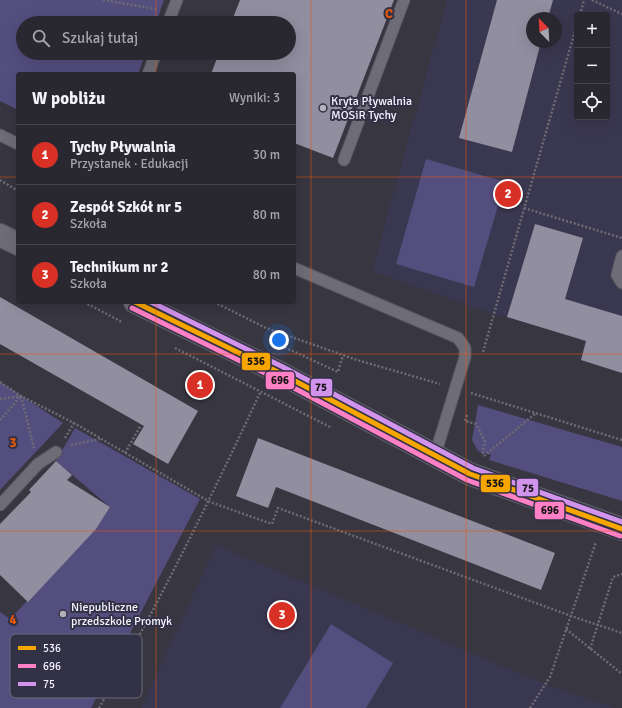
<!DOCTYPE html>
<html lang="pl">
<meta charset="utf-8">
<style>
:root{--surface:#292831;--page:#35343d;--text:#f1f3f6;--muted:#a5a6ab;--line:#45444d;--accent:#d93025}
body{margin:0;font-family:Signika,sans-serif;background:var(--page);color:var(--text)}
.controls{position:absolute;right:12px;top:12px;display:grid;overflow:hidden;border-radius:4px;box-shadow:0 4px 16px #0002}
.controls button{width:36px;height:36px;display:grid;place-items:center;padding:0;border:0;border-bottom:1px solid var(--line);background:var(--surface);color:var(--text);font:20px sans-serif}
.compass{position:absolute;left:526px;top:12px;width:36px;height:36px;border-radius:50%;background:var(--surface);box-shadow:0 4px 16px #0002;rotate:336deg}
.you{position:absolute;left:279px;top:340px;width:14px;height:14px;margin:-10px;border:3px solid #fff;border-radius:50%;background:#1a73e8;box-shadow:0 0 0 6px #1a73e833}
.badge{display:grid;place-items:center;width:26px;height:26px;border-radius:50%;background:var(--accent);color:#fff;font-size:13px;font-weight:700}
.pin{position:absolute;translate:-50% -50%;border:2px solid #fff;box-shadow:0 1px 4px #0006}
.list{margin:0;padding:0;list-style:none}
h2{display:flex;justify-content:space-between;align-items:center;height:52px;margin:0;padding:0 16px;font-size:17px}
h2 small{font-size:13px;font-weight:400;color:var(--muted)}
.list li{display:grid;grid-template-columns:26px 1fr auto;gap:12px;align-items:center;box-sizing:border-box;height:60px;padding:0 16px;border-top:1px solid var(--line)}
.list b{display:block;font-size:15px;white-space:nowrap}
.list p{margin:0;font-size:13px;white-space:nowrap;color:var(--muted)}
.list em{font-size:13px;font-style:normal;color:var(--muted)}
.icon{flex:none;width:22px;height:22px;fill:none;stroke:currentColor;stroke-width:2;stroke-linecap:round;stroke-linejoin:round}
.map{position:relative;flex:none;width:622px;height:708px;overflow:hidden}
.search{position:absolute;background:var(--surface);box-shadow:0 4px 16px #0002;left:16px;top:16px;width:280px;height:44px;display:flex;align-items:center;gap:10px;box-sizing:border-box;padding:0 14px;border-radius:22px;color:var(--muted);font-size:15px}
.panel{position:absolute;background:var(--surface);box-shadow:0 4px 16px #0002;left:16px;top:72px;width:280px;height:232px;border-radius:4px}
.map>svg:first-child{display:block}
</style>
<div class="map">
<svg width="622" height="708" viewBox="0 0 622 708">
<rect width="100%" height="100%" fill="#373641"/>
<g fill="#3a3750" fill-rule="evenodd">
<path d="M447 0H622V373L581 360 586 340 487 312 372 271ZM577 15H607V117H577ZM532 18H556V42H532Z"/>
<polygon points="216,545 545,684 615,708 141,708"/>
</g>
<g fill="#544e7f">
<polygon points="0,0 164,0 156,23 23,23 23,53 146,53 138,74 18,74 18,110 0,101"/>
<polygon points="426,159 505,182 474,287 396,264"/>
<polygon points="0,382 63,423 0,490"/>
<polygon points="478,405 622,447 622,501 489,460 491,455 478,451 472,440"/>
<polygon points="75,428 200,499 91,708 0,708 0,612 10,619 97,527 110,507 56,461"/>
<polygon points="331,624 393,663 366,708 280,708"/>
</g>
<g fill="#908e9f">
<polygon points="240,0 394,0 333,158 294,143 294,74 211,74 219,53 289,53 289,23 231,23"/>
<polygon points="497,0 553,0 548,18 532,18 532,42 541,42 512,152 459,138"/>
<polygon points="535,224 583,238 565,299 622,316 622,373 581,360 586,341 507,317"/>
<polygon points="0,297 198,411 168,464 133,444 144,426 0,344"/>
<polygon points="258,438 555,553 541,590 276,487 268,508 236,496"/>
<polygon points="56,461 72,475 67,480 110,507 96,529 28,602 0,575 0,524 31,492 29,490"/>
</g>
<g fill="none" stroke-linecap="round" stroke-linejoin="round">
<defs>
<g id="service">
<polyline points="168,23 177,0"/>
<polyline points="148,74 156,53"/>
<polyline points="0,135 18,144"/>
<polyline points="344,160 404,0"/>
<polyline points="622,256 617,275 622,283"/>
<polyline points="294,268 458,338 465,348 465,357 435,455"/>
<polyline points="0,505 38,464 56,452"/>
</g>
<g id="tertiary">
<polyline points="0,235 18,244"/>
<polyline points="135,302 280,373 470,474 622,529"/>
</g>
</defs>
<use href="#service" stroke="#56555f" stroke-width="13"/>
<use href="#tertiary" stroke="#56555f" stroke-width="24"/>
<g stroke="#6d6c74" stroke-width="2.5" stroke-dasharray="2 2" stroke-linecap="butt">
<polyline points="103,0 156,9"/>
<polyline points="592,0 622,14"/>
<polyline points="580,15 584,0"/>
<polyline points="0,180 18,191"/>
<polyline points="524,208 622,238"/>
<polyline points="84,302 122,322"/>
<polyline points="214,302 266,328 357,360 440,384"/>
<polyline points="275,331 273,342 338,372 343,355"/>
<polyline points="175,348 332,428"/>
<polyline points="483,352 577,24"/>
<polyline points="0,382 21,396 74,423 210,502 272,524 278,508 571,616 622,633"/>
<polyline points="471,393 622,440"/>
<polyline points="0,399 21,396"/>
<polyline points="467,415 465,421 476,424 485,441 482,456"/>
<polyline points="0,420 21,396 34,448"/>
<polyline points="65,438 74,423"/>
<polyline points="71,445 100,439"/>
<polyline points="125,453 141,425"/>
<polyline points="484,456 536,413"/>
<polyline points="566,629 622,674"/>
<polyline points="590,649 613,577 622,574"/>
<path d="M99 708C158 605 210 500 260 393"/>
<polyline points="530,708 550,677 596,542"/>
</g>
<use href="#service" stroke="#6e6d77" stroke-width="11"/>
<use href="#tertiary" stroke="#6e6d77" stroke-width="22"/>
<defs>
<polyline id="bus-1" points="135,302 280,373 470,474 622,529"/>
<polyline id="bus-2" points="132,308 277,379 467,480 620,536"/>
<polyline id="bus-3" points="151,302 283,367 473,468 622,522"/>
</defs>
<use href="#bus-1" stroke="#333146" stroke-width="8"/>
<use href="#bus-2" stroke="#333146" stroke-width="8"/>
<use href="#bus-3" stroke="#333146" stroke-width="8"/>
<use href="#bus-1" stroke="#f7a600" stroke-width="5"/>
<use href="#bus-2" stroke="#ff80c5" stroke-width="5"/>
<use href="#bus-3" stroke="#d193ec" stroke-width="5"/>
</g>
<path fill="none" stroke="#e8590c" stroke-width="1" stroke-opacity="0.55" d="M156 0V23M311 0V708M466 0V708M156 53V74M0 177H18M294 177H622M156 302V708M0 354H622M0 531H622"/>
<g fill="#b2b1bc" stroke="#333146" stroke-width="1.5">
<circle cx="323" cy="108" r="4"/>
<circle cx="63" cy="614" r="4"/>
</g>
<g text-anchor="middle" stroke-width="4" stroke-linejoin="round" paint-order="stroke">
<g font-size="12" fill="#f4f3fe" stroke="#333146" text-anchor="start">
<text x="331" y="105">Kryta Pływalnia<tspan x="331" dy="14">MOSiR Tychy</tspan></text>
<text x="71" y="611">Niepubliczne<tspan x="71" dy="14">przedszkole Promyk</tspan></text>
</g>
</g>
<rect x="10" y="634" width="132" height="64" rx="6" fill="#333146" stroke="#6d6b7d" stroke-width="1"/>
<rect x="18" y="646" width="18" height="4" fill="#f7a600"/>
<rect x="18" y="664" width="18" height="4" fill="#ff80c5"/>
<rect x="18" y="682" width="18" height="4" fill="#d193ec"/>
<g font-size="11" fill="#f4f3fe">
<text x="43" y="652">536</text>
<text x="43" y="670">696</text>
<text x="43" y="688">75</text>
</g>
<g font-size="13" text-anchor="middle" font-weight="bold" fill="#e8590c" stroke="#333146" stroke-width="4" stroke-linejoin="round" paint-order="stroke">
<text x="389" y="18">C</text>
<text x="13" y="447">3</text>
<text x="13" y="624">4</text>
</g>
<g stroke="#333146" stroke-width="1.5">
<rect x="241" y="352" width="30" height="19" rx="4" fill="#f7a600"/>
<rect x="265" y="371" width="30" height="19" rx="4" fill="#ff80c5"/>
<rect x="310" y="378" width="23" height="19" rx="4" fill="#d193ec"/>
<rect x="480" y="474" width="31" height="19" rx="4" fill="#f7a600"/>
<rect x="516" y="478" width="23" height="19" rx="4" fill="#d193ec"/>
<rect x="534" y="501" width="31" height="19" rx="4" fill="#ff80c5"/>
</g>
<g font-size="11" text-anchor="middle" font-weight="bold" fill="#111">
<text x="256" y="365">536</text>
<text x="280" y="384">696</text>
<text x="321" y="391">75</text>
<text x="495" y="487">536</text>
<text x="528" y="492">75</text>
<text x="550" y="514">696</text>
</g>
</svg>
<div class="controls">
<button>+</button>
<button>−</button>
<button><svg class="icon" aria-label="locate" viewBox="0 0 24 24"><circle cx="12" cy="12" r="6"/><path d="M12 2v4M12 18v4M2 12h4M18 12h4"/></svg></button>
</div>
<svg class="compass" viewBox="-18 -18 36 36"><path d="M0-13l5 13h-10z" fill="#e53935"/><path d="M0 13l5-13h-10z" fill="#a5a6ab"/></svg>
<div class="you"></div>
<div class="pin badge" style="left:200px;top:385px">1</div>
<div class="pin badge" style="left:508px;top:194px">2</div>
<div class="pin badge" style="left:282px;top:615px">3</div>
<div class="search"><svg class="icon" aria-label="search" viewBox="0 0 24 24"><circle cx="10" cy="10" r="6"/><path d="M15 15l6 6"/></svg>Szukaj tutaj</div>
<section class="panel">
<h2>W pobliżu<small>Wyniki: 3</small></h2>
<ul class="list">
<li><span class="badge">1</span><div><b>Tychy Pływalnia</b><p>Przystanek · Edukacji</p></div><em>30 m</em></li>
<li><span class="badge">2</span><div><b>Zespół Szkół nr 5</b><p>Szkoła</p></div><em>80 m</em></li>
<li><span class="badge">3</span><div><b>Technikum nr 2</b><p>Szkoła</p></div><em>80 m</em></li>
</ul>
</section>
</div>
